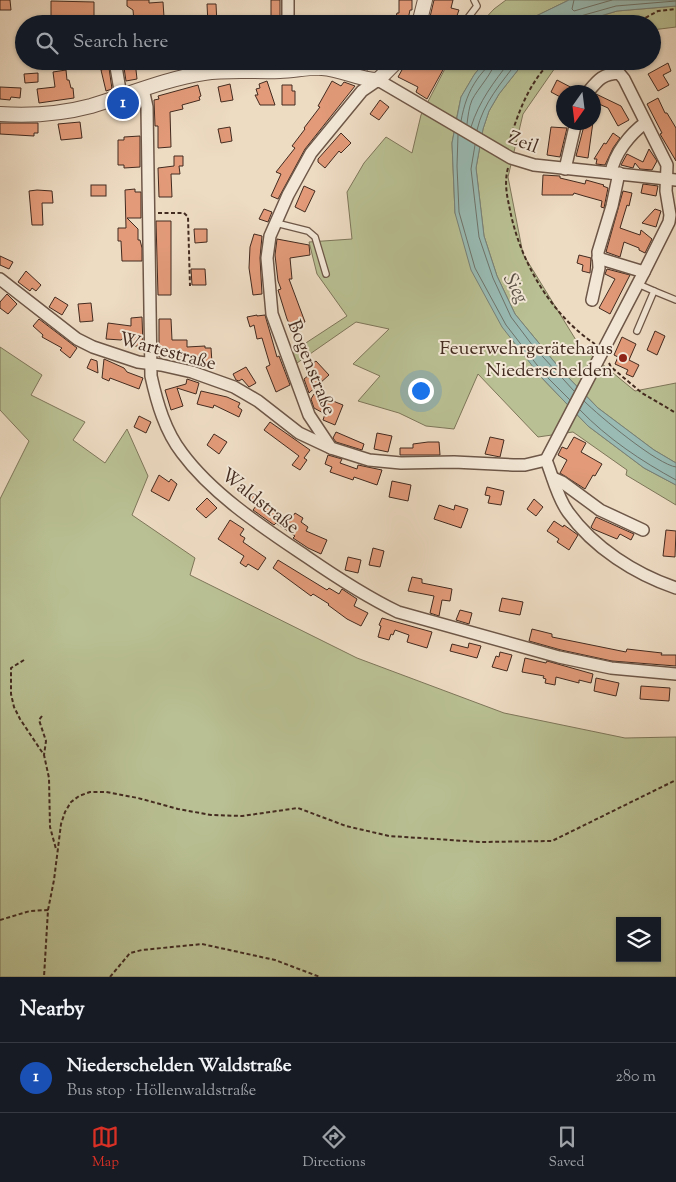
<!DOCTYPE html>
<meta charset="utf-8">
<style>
:root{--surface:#171b24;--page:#20242c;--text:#f1f3f6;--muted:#9ea1a6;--line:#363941;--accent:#d93025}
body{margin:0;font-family:"Sorts Mill Goudy",serif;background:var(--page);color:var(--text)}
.controls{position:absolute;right:15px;bottom:15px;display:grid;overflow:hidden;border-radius:0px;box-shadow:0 1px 4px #0004}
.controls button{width:45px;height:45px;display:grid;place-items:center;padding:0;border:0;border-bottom:1px solid var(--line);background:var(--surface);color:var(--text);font:25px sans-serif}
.compass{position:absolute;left:556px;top:85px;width:45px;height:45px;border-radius:50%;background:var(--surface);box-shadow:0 1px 4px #0004;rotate:194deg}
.you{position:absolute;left:420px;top:390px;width:18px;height:18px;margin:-12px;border:4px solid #fff;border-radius:50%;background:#1a73e8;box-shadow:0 0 0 8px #1a73e833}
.badge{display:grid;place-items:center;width:32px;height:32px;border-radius:50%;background:var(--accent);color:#fff;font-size:16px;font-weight:700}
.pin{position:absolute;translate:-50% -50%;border:2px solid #fff;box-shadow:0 1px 5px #0006}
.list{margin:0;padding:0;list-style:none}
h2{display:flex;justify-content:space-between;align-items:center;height:65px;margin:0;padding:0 20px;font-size:21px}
h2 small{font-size:16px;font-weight:400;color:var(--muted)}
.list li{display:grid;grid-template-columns:32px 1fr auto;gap:15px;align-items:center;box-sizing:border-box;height:70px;padding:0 20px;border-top:1px solid var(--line)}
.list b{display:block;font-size:19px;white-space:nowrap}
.list p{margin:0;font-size:16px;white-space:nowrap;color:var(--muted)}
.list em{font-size:16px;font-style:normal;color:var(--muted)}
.icon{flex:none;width:28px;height:28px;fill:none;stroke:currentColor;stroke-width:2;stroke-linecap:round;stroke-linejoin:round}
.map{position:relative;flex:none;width:676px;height:977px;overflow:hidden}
.search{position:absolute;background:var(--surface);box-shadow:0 1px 4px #0004;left:15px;right:15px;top:15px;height:55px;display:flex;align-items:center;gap:12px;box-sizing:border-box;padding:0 18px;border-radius:28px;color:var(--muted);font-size:19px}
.sheet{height:135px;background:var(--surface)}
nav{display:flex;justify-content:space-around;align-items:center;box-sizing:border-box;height:70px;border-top:1px solid var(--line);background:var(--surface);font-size:14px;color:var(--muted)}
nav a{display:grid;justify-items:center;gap:2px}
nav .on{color:var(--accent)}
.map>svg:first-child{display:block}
</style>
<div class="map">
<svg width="676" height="977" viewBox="0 0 676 977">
<rect width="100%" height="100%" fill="#eddbc2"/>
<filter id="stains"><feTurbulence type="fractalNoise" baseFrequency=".004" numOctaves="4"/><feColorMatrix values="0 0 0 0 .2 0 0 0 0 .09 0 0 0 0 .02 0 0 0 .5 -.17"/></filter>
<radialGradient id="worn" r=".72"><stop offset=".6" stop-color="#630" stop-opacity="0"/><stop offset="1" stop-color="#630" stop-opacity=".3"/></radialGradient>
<g fill="#b9c093" stroke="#7e765a" fill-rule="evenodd">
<polygon points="506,0 569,0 534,17 526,24 480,24 494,9"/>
<polygon points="676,6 676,27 652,30 652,24 574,24 617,11"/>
<polygon points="449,61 485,61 474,75 461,97 457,116 452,143 455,213 541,377 588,426 644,468 676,485 676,505 626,475 627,470 573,432 538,437 478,374 454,429 426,426 399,413 358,401 380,376 353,364 389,329 356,322 297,363 292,352 347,316 317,274 309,242 352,239 347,192 364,163 386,137 412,153 421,115"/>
<polygon points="525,61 562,61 557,65 523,114 508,177 523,254 579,345 635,391 676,383 676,463 654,450 598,408 561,370 515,314 497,276 484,236 476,168 483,129 489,111 499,94"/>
<path d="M0 347 42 375 31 395 85 422 73 440 105 463 127 429 148 476 132 515 195 558 190 575 357 658 504 713 625 738 676 737V977H0V499L29 441 0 410ZM620 921H657V958H620Z"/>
</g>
<g fill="#99bbb4" stroke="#778179">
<polygon points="569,0 676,0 676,6 617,11 574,24 526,24 534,17"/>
<polygon points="485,61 525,61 499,94 489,111 483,129 476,168 484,236 497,276 515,314 561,370 598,408 654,450 676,463 676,485 644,468 588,426 541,377 502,327 471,270 455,213 452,143 461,97 474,75"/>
</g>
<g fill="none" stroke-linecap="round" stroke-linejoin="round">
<g stroke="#6e736a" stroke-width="1">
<polyline points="574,0 572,9 574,11 612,0"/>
<polyline points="574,24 574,20 577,17 616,6 676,1"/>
<path d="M461 121C464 105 468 92 478 78 482 72 488 68 489 61"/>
<path d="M467 124C468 116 469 107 472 100 478 88 494 72 495 61"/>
<path d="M471 127C479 101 494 82 510 61"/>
<path d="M477 130C483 103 502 82 518 61"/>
<polyline points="458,135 457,166 459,212 475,268 506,325 544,374 570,400"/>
<polyline points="475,145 471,169 479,237 493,278 511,317 533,346 574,391"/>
<path d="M584 401C599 416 658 465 676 467"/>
<path d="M580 410C607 438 641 461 676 480"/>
</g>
</g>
<g fill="#e29a78" stroke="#432b20">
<polygon points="0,0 10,0 11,10 0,10"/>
<polygon points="127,0 149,0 149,3 163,2 164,17 134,21 133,10 127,6"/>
<rect x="271" y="0" width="9" height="24"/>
<polygon points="399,0 412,0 412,10 410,10 407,24 394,24 397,13 399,13"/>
<polygon points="434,0 453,0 451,8 459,10 454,24 430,17"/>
<polygon points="51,1 94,2 94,24 77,24 77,19 51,18"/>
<polygon points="207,4 216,4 217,24 208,24"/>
<polygon points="123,61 135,61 137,79 126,81"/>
<polygon points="351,61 374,61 368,70 362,69"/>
<polygon points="407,61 429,61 444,68 427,99 416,92 418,87 398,77"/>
<polygon points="668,63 671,71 663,75 669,85 658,91 648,74"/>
<polygon points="109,68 112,89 106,91 101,70"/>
<polygon points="66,70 67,80 69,80 71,88 73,88 74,98 39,103 37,89 55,87 53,72"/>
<polygon points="38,73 38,82 25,83 24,74"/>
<polygon points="557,80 580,92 564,92 564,99 551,92"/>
<polygon points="267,81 275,105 260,105 255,95 258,95 256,89 260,88 259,84"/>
<polygon points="332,81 341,86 344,82 355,86 305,149 278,199 271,196 281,174 276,172 295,148 292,146 305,129 304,128 320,107 318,106"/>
<polygon points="230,84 233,100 221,102 218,87"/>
<polygon points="198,85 201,96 199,97 200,100 182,105 183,109 170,112 171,147 158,148 158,126 155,126 154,100 159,99 158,96"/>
<polygon points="282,85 292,85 292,91 295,91 295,105 282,105"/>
<polygon points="0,87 21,88 20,98 11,97 10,100 0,99"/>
<polygon points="596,94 621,106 629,120 618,126 608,108 599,104 594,115 594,97"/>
<polygon points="658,98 665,113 667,113 676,128 676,161 660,134 662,133 647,104"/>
<polygon points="380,100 389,107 379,120 370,114"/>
<polygon points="80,122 82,138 61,140 58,124"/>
<polygon points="585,122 593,122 588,158 576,156"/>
<polygon points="0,123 38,123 38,133 34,133 34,136 0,134"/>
<polygon points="230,127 232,141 221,143 218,129"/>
<polygon points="551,127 567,128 560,157 547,155"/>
<polygon points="341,133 351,143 341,153 339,151 325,168 318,162 318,159"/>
<polygon points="613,133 620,138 613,148 605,165 596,164 597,159 594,159 604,143 606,144"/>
<polygon points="140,136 140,167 124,168 124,165 118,165 118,140 124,140 124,137"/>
<polygon points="649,149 657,161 652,170 640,169 635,163 633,168 621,165 627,154 643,162"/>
<polygon points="174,156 183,156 183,166 179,166 180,174 171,174 172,197 159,197 158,168 174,166"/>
<polygon points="543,175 560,176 560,178 585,184 586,180 604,185 603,186 608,188 604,208 601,207 602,201 584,196 574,193 573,195 542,195"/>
<polygon points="643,184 658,186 656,196 641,193"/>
<rect x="91" y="185" width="15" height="11"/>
<polygon points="304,186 315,191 305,212 295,207"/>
<polygon points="135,189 135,192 141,192 141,218 127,218 138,229 138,240 140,240 142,248 142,261 122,261 121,241 118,241 118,228 126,228 125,190"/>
<polygon points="37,190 52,191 53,203 42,203 43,225 32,225 29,191"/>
<polygon points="623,191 632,193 629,206 627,205 620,228 640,235 641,230 652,239 645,253 639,250 639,248 624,242 620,257 606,252"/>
<polygon points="264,209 272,212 268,222 259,219"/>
<polygon points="655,209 661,211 656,227 642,223"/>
<polygon points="156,221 171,221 171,295 158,295"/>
<polygon points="194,229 207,229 207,242 195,243"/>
<polygon points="254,234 262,236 260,258 262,294 253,295 249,268 250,247"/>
<polygon points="277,239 309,245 310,255 290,258 292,279 289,279 305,322 292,329 287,319 278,290 281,289 278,281 275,255"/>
<polygon points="579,255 591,258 590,273 582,271 583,265 577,263"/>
<polygon points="0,256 13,262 9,269 0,265"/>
<polygon points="191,269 205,269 206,285 192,285"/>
<polygon points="607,269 630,275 610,314 599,308 615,279 605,274"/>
<polygon points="26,271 41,285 36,291 32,288 30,291 18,282"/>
<polygon points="7,294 17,304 8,314 0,308 0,302"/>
<polygon points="55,297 68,305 62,315 49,307"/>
<polygon points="91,303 93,321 80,322 78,304"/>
<polygon points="257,315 257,316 265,315 277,357 279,356 290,385 276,392 266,367 270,365 262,338 257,339 254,325 250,327 247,317"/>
<polygon points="142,317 143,346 132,346 131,332 121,340 106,339 108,323 131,326 131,318"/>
<polygon points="39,319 77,348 70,358 60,350 62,348 42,337 43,335 33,326"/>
<polygon points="159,319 171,319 172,340 187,340 187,347 205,346 205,348 211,348 212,363 194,364 194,355 159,357"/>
<polygon points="655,331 665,336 657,355 647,350"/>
<polygon points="622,337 636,344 629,360 639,365 633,377 626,374 628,370 615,364 618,357 614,355"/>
<polygon points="91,359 97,361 98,373 87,368"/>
<polygon points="104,359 124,368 127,372 143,378 139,389 110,378 109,381 102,378"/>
<polygon points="316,361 329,375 309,393 304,379 309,375 307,373 311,370 308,367"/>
<polygon points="246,367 256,383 249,387 242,379 239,381 236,380 233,374"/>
<polygon points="187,379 199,383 196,394 177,388 183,406 171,410 165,390 186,384"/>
<polygon points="201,391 227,397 240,403 238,407 242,410 239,417 214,405 213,408 197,404"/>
<polygon points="314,394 327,401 328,399 343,405 335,425 323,420 325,414 314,408 311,399"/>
<polygon points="139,416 151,422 146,433 134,427"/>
<polygon points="270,422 310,450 304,458 307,460 300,470 292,465 299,456 264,430"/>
<polygon points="336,432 364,444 362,450 336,442 333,438"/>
<polygon points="377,433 392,436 388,452 374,449"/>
<polygon points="214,434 227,442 219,454 207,445"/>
<polygon points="490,437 504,440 500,457 485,454"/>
<polygon points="574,437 586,443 581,452 602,464 595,476 593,475 585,489 560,473 567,460 558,455 562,447 567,449"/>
<polygon points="428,442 439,442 440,455 400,455 400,448 413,448 413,444"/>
<polygon points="328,455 342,459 340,463 357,469 358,465 382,470 377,485 354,477 353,480 330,472 332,467 325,464"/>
<polygon points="159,475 169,482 171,479 177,484 169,501 151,491"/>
<polygon points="392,481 411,485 408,501 389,497"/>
<polygon points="487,487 504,491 501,505 488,503 490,496 485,495"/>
<polygon points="254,494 290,521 295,513 303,518 301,522 308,527 306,531 327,540 321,554 308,548 293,538 295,536 276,523 274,525 253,510 256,506 248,501"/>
<polygon points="207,498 217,508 206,518 196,509"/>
<polygon points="534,499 543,507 536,516 527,509"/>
<polygon points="439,505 454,510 455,505 468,509 461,528 434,519"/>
<polygon points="596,517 634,534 631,540 620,534 617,539 593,529 591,527"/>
<polygon points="230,520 244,529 240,535 245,538 243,542 266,558 258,570 248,564 246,567 240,563 244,556 218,539"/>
<polygon points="554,521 563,527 564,525 578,535 569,550 557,542 559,539 547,531"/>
<polygon points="666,530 676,531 675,557 663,556"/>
<polygon points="373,548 384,551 380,567 369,565"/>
<polygon points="348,557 361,560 358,573 345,570"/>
<polygon points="278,560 327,590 329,588 339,594 342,589 357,599 354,606 368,613 361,626 347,619 328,605 329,604 313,594 311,596 273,568"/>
<polygon points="412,577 422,579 422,583 452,589 450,601 442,600 439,616 430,613 434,596 408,591"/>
<polygon points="502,598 523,602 520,615 499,611"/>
<polygon points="460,610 472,613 469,624 456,620"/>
<polygon points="382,618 432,632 427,648 407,642 409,635 395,630 393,635 391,634 389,640 378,637 381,626 379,625"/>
<polygon points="532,629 552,634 552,637 626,652 627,649 662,653 661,655 676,655 676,666 612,661 561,650 529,641"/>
<polygon points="469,643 481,646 477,658 450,651 452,644 468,648"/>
<polygon points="500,652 512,655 507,671 492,667 496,656 499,657"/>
<polygon points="525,658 546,663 547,661 593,674 591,683 579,680 579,683 556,677 555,685 545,683 546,679 543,678 544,676 522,672"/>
<polygon points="596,678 619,683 616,696 594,691"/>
<polygon points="641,686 670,688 669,701 640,699"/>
</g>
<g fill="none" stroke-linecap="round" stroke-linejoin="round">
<defs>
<g id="service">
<polyline points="464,23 477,6 474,0"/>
<polyline points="276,223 308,231 315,237 326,274"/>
<polyline points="654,291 676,300"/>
<polyline points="637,331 654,291 638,284"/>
</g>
<g id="minor">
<polyline points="288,0 288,24"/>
<polyline points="115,61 121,96"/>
<path d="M143 89 147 107 151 376C157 403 165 431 182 453 213 495 264 528 307 557 336 577 365 596 398 612L559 657 611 668 676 674"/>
<polyline points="565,169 576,122"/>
<path d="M611 173C614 154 630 134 645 123"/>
<polyline points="598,258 644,272"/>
<polyline points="0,279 77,339 93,347 138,362 161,365 192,372 234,387 258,401 299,433 331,448"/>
<polyline points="592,300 599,268 598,252 612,206 619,173"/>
<polyline points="546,460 525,465 513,465 454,462 401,463 369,460 331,448 309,415 272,314 267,258 270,236 288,195 311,153 362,91 378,80 511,158 534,165 676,180"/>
<path d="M546 460 644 272 669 222 670 215 666 191 667 165 624 79 619 73C602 74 598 80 588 92"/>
<path d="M546 460C553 477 557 497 568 512 594 548 635 574 676 588"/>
<polyline points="553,478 562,482 600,510 643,530"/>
</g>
<g id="tertiary">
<polyline points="419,24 425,0"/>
<path d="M0 114C31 116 61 114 91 106 128 95 165 79 204 73 229 69 255 72 280 71 294 71 308 67 322 68 342 69 359 80 378 80L397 61"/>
</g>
</defs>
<use href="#service" stroke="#6e5748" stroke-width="8"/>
<use href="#minor" stroke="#6e5748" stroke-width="14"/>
<use href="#tertiary" stroke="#6e5748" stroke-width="16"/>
<g stroke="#432b20" stroke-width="2" stroke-dasharray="4 2.5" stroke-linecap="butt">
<polyline points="634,24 658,11 676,9"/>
<path d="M510 144 509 142C519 111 528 85 551 61"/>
<path d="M508 168C504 183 507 196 510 210 520 261 551 315 595 344"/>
<polyline points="158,213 184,213 188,217 190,286"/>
<polyline points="609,363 611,367 642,393 676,413"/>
<polyline points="24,660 11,668 11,694 14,707 20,719 44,755 49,778 50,827 56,849"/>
<polyline points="42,716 39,720 46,741 44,755"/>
<polyline points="48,910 54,880 61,824 65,812 71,802 79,796 90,792 106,792 138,798 178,809 211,815 242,816 298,808 346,826 389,836 481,842 552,841 676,780"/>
<polyline points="0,920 30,911 48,910 44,977"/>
<polyline points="110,977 130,953 142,950 202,944 275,960 320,977"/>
</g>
<use href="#service" stroke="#f3e8d7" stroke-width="5.5"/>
<use href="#minor" stroke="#f3e8d7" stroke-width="11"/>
<use href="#tertiary" stroke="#f3e8d7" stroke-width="14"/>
</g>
<circle fill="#8f2418" stroke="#f3e8d7" stroke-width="2" cx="623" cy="358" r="5"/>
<g text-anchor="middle" stroke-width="4" stroke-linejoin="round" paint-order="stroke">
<g font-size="19" fill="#432b20" stroke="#f3e8d7">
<text transform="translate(524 141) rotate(21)" y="7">Zeil</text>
<text transform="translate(168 350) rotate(15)" y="7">Wartestraße</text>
<text transform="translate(313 367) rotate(68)" y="7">Bogenstraße</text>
<text transform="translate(261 500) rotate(38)" y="7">Waldstraße</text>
</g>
<g font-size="19" fill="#432b20" stroke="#f3e8d7" text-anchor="end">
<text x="613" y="354">Feuerwehrgerätehaus<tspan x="613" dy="22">Niederschelden</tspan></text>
</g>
<g font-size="20" font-style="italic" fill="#584f45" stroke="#f3e8d7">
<text transform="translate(517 288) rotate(61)" y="7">Sieg</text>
</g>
</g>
<rect width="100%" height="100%" filter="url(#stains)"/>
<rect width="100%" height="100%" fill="url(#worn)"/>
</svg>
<div class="controls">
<button><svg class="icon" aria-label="layers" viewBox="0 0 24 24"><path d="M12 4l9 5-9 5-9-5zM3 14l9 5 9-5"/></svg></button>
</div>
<svg class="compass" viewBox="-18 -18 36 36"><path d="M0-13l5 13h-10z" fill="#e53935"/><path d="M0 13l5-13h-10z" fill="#9ea1a6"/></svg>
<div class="you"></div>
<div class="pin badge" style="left:123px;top:103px;background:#1a4fb4">1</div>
<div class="search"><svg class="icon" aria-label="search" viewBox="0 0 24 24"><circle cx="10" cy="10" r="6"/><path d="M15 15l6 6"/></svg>Search here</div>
</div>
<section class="sheet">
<h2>Nearby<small></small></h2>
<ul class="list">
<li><span class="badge" style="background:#1a4fb4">1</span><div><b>Niederschelden Waldstraße</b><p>Bus stop · Höllenwaldstraße</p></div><em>280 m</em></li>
</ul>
</section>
<nav>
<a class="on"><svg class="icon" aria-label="map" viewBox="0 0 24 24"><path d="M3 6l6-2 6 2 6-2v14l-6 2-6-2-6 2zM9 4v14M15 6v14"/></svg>Map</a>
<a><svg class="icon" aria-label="directions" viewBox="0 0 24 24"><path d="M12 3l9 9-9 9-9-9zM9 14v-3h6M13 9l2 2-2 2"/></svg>Directions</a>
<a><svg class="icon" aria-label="saved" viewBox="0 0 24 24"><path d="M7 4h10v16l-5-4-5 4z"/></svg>Saved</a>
</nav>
